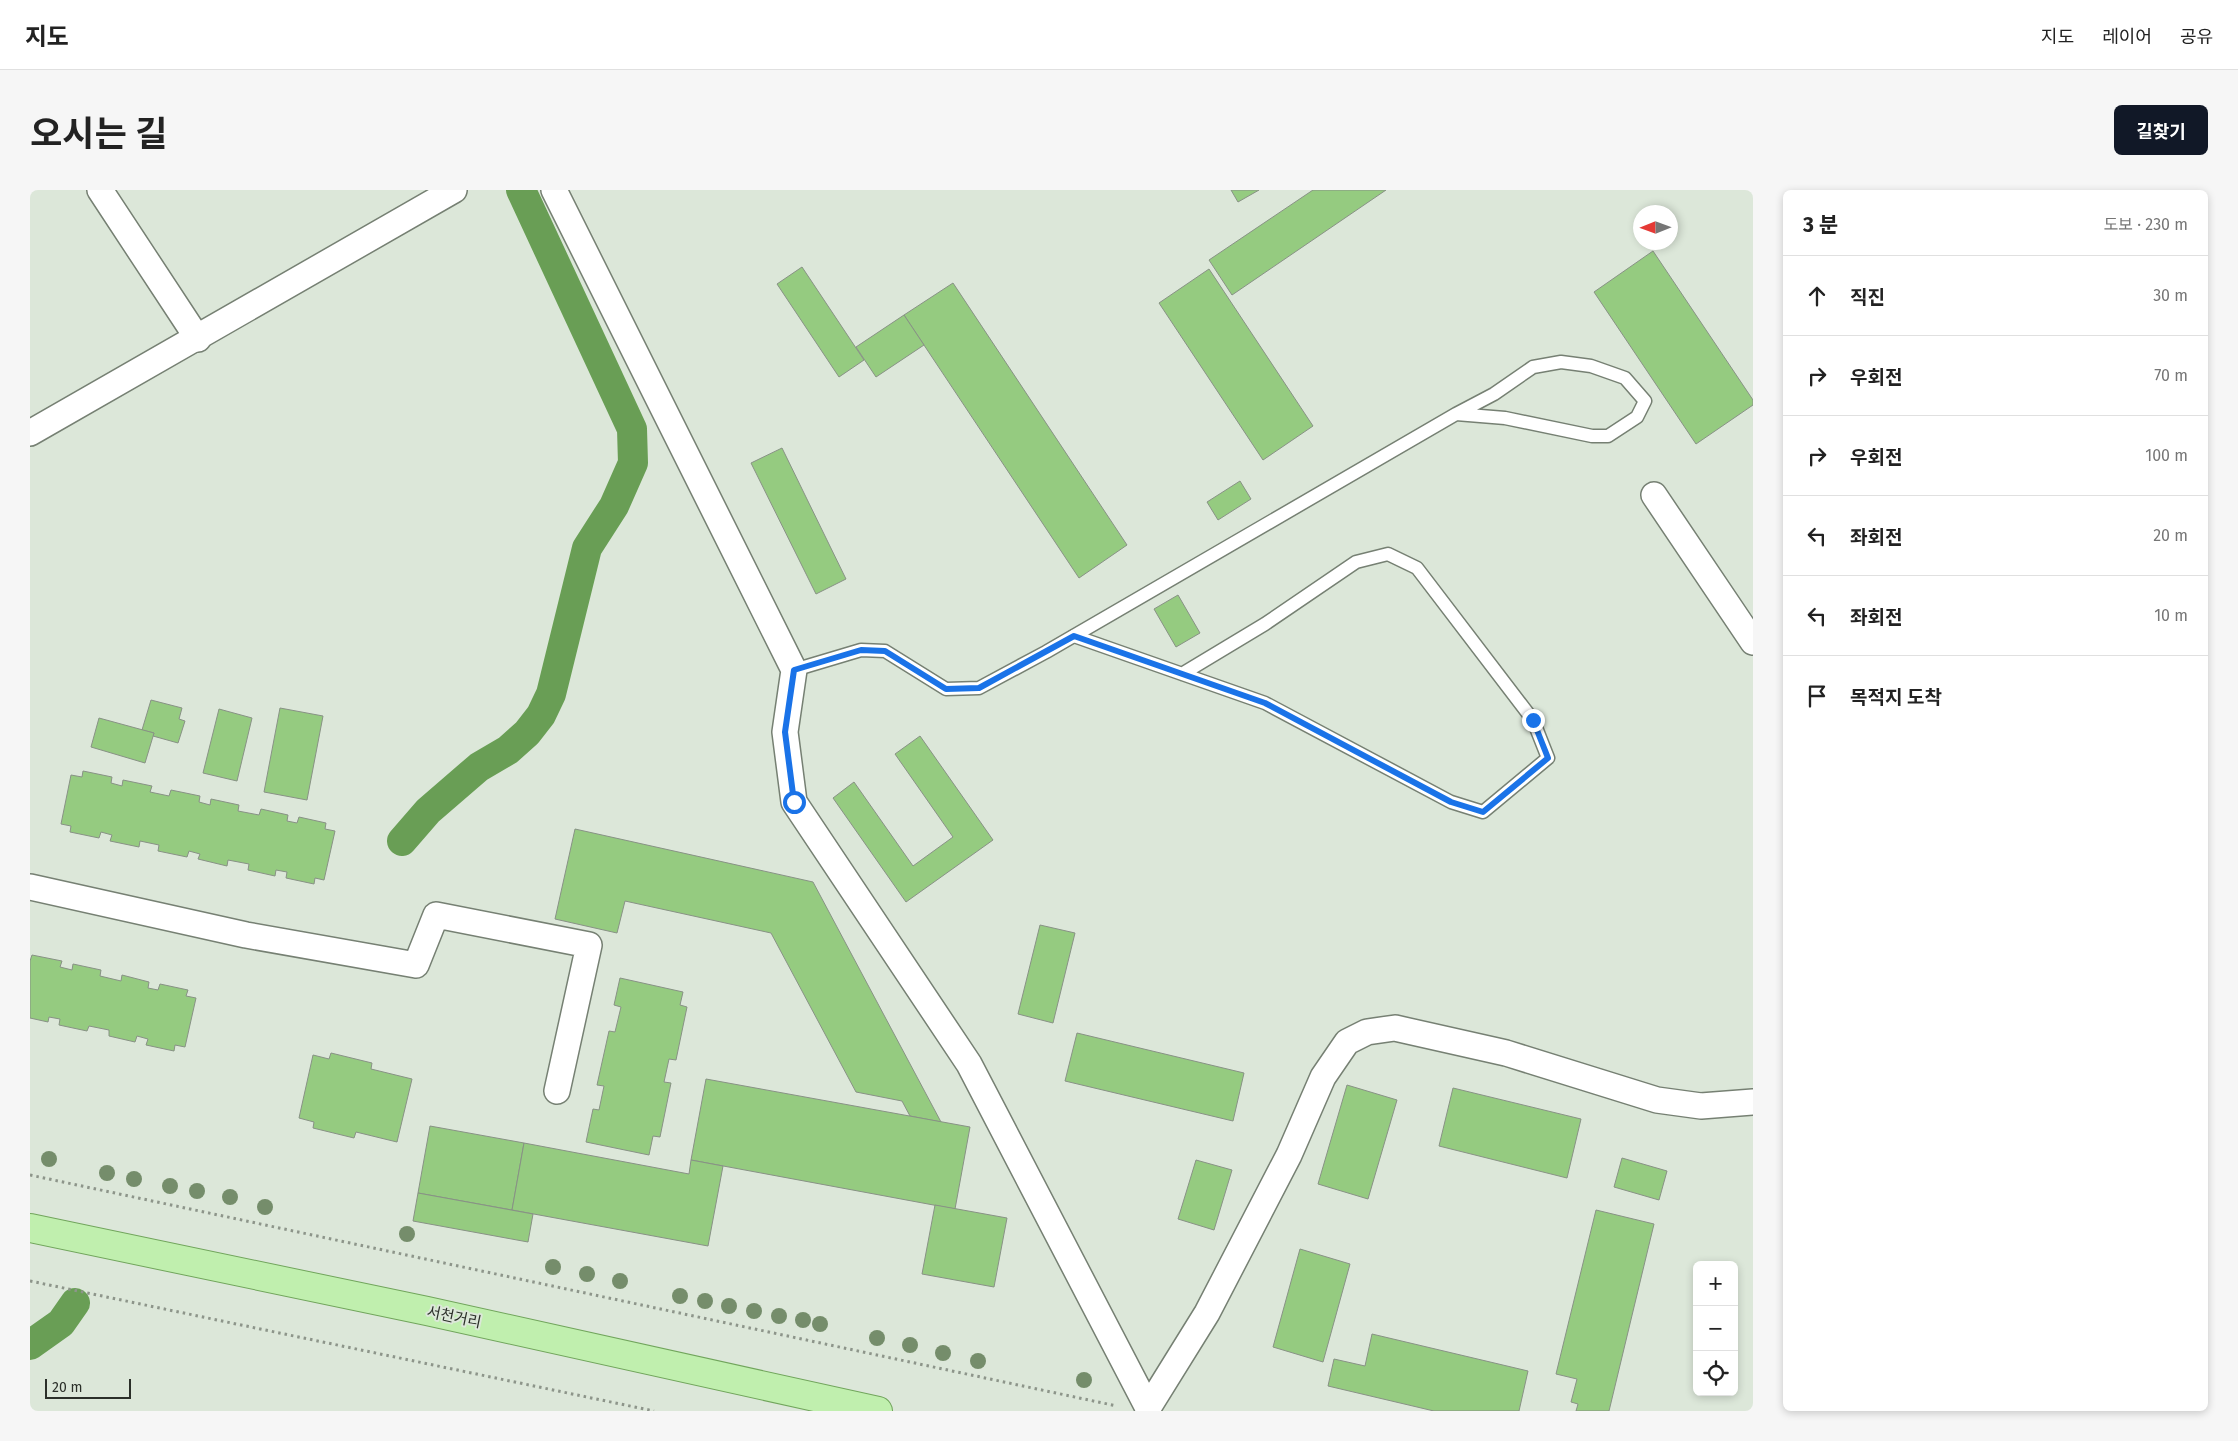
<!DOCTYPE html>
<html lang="ko">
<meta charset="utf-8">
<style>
:root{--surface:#fff;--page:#f6f6f6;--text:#222;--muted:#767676;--line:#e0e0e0;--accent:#111827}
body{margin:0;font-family:"Fira Sans","Noto Sans KR",sans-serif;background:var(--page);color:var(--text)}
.controls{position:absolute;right:15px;bottom:15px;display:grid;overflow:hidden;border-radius:8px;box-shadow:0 2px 8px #0003}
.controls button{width:45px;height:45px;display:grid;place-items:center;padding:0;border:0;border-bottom:1px solid var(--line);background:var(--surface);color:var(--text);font:25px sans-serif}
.compass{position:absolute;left:1603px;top:15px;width:45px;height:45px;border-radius:50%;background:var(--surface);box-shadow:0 2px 8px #0003;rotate:269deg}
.scale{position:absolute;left:15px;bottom:12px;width:86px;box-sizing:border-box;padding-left:5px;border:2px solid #2b2f29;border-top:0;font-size:14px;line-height:18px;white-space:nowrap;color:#2b2f29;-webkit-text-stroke:4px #dce7d9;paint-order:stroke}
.stop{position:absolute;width:15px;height:15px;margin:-11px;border:4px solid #1a73e8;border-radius:50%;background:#fff}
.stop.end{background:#1a73e8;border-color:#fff;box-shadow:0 1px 5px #0008}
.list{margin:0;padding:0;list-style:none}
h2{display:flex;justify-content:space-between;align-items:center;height:65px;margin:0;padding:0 20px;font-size:21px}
h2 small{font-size:16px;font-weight:400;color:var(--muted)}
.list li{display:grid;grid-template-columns:32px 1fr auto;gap:15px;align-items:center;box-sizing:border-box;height:80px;padding:0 20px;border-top:1px solid var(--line)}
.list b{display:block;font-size:19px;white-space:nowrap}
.list em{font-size:16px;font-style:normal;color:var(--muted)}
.icon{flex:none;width:28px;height:28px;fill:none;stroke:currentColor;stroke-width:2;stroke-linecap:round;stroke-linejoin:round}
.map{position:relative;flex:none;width:1723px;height:1221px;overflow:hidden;border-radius:8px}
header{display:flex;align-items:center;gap:30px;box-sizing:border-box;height:70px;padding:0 25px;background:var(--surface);border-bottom:1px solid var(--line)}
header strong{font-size:24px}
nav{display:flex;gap:28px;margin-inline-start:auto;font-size:18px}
.intro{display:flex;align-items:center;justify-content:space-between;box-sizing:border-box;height:120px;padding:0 30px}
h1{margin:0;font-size:35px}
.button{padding:12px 22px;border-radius:8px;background:var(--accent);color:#fff;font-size:18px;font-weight:700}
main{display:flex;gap:30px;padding:0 30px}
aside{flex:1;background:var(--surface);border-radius:8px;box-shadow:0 2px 8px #0003}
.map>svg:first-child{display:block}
</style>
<header>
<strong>지도</strong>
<nav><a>지도</a><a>레이어</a><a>공유</a></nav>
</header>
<div class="intro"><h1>오시는 길</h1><a class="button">길찾기</a></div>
<main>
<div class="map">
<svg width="1723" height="1221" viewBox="0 0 1723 1221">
<rect width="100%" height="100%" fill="#dce7d9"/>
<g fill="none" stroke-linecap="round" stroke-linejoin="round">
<g stroke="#699e55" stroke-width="30">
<polyline points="372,651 398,621 449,577 478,560 497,543 511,525 521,504 557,358 584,316 603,273 602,239 491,0"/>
<polyline points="0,1155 31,1133 45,1113"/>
</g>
</g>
<g fill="#95cb80" stroke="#889285">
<polygon points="1201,0 1229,0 1208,12"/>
<polygon points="1283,0 1356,0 1202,105 1179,70"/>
<polygon points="1623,61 1723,210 1723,215 1666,254 1564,102"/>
<polygon points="772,77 834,170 809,187 747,94"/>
<polygon points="1179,79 1283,236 1233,270 1129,113"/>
<polygon points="923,93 1097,355 1049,388 874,125"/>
<polygon points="874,125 894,155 846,187 826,157"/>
<polygon points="752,258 816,389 786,404 721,273"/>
<polygon points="1210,291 1221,309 1188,330 1177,312"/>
<polygon points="1148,405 1170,443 1146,457 1124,419"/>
<polygon points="121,510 152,518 149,529 155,531 148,553 123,546 124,543 112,540"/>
<polygon points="250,518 293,526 277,610 234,602"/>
<polygon points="189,519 222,528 207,591 173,583"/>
<polygon points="69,528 124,543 115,573 61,557"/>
<polygon points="890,546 963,650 876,712 803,608 824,592 883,676 923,647 865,564"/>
<polygon points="53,581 82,587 81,593 92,596 93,590 122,596 120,602 139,606 141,600 170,606 169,612 180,615 181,609 209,615 208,621 229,625 231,619 258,625 257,631 267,633 269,627 296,633 295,639 305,641 294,690 285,688 284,694 256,688 257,682 246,680 245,686 218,680 219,674 198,670 197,676 168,669 170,664 159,661 157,667 128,661 129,655 110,651 109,657 80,651 82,645 71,642 69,648 40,642 41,636 31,634 41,585 52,587"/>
<polygon points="545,639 783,692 911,932 880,926 872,911 826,902 741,743 595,711 587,743 525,729"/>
<polygon points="1010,735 1045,743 1023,833 988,824"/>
<polygon points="2,765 32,771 30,777 42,780 43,774 71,780 70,786 91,791 92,785 119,792 118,798 128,800 130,794 158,800 156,806 166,808 155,857 145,855 144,861 116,855 118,849 107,846 105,852 79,846 79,840 59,836 57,841 29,835 30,829 19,827 18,832 0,828 0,771"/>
<polygon points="590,788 653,802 650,815 657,817 646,870 639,869 634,892 641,893 630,947 623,946 619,965 556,952 563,919 569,920 574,896 567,895 579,841 585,842 591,817 584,815"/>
<polygon points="1047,843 1214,883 1203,931 1035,891"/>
<polygon points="301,863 342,873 341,879 382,889 367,952 326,942 324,948 283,938 284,932 269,928 283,865 299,869"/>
<polygon points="676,889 940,937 925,1019 661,970"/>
<polygon points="1317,895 1367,910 1338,1009 1288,994"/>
<polygon points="1423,898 1551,929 1537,988 1409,956"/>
<polygon points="400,936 494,953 482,1020 388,1003"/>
<polygon points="494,953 659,984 661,970 693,976 678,1056 482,1020"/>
<polygon points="1592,968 1637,981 1629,1010 1584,997"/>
<polygon points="1166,970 1202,980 1184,1040 1148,1029"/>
<polygon points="388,1003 503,1024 498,1052 383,1031"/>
<polygon points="905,1015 977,1028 964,1097 892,1084"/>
<polygon points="1566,1020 1624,1034 1579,1221 1546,1221 1548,1214 1541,1212 1547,1189 1526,1184"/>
<polygon points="1270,1059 1320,1074 1293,1172 1243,1157"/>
<polygon points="1342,1144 1498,1181 1489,1221 1404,1221 1298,1196 1304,1169 1335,1176"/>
</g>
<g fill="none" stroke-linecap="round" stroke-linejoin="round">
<defs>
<g id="lane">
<polyline points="1044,446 1235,513 1421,612 1453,622 1518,568 1503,530 1387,378 1358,364 1326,372 1235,434 1152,484"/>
<polyline points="764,480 831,460 855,461 916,499 949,498 1016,462 1426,224 1464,204 1503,177 1531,172 1561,176 1595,188 1615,211 1607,227 1578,246 1562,246 1475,228 1426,224"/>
</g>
<g id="street">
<polyline points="70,0 168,149"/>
<polyline points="524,0 764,480 755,542 764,612 939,874 1118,1218 1118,1221"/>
<polyline points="0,243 424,0"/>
<polyline points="1624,305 1723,452"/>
<polyline points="0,697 216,745 386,775 406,725 559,755 527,901"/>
<polyline points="1118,1218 1177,1123 1259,965 1293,887 1317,852 1337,842 1365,838 1476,863 1627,910 1671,916 1723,912"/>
</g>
<polyline id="primary" points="0,1038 397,1121 848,1221"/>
</defs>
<use href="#lane" stroke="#768073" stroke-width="15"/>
<use href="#street" stroke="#768073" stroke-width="28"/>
<use href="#primary" stroke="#71a55c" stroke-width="30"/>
<g stroke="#8d958a" stroke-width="3" stroke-dasharray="2.5 4" stroke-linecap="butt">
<polyline points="0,985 1087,1216"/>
<polyline points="0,1091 624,1221"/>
</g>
<use href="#lane" stroke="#fff" stroke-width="12"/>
<use href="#street" stroke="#fff" stroke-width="25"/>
<use href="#primary" stroke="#c0efae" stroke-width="28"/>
</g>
<g fill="#758d6b">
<circle cx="19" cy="969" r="8"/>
<circle cx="77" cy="983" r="8"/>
<circle cx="104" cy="989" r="8"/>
<circle cx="140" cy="996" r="8"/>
<circle cx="167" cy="1001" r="8"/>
<circle cx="200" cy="1007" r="8"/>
<circle cx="235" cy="1017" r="8"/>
<circle cx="377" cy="1044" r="8"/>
<circle cx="523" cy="1077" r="8"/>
<circle cx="557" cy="1084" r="8"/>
<circle cx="590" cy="1091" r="8"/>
<circle cx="650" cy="1106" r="8"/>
<circle cx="675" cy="1111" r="8"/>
<circle cx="699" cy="1116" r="8"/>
<circle cx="724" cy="1121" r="8"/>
<circle cx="749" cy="1126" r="8"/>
<circle cx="773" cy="1130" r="8"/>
<circle cx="790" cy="1134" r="8"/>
<circle cx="847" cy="1148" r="8"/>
<circle cx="880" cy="1155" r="8"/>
<circle cx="913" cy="1163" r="8"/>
<circle cx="948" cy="1171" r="8"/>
<circle cx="1054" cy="1190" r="8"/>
</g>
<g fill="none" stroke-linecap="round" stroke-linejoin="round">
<polyline stroke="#1a73e8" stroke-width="6" points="764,612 755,542 764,480 831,460 855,461 916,499 949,498 1044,446 1235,513 1421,612 1453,622 1518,568 1503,530"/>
</g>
<g text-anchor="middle" stroke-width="4" stroke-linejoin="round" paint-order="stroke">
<g font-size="15" fill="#2b2f29" stroke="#dce7d9">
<text transform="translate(424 1127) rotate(12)" y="5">서천거리</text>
</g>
</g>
</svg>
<div class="controls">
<button>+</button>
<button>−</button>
<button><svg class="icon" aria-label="locate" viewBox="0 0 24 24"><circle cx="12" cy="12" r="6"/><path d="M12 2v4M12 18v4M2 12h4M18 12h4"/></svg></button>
</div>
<svg class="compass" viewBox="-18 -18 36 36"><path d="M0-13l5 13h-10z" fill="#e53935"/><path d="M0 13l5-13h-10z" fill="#767676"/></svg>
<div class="scale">20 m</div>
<div class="stop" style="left:764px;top:612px"></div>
<div class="stop end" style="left:1503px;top:530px"></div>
</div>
<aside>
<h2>3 분<small>도보 · 230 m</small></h2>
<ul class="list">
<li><svg class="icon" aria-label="ahead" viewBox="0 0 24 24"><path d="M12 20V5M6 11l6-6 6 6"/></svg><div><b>직진</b></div><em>30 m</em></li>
<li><svg class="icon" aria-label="right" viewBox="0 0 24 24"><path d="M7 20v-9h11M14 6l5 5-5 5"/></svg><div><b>우회전</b></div><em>70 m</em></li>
<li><svg class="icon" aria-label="right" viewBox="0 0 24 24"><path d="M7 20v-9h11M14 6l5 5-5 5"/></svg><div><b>우회전</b></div><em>100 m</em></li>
<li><svg class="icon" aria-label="left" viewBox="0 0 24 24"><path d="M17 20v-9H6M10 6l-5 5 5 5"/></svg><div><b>좌회전</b></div><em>20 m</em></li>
<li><svg class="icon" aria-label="left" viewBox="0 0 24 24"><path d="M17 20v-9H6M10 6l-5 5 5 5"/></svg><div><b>좌회전</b></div><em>10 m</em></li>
<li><svg class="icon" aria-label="arrive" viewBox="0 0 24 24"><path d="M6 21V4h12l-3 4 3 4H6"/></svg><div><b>목적지 도착</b></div></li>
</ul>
</aside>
</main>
